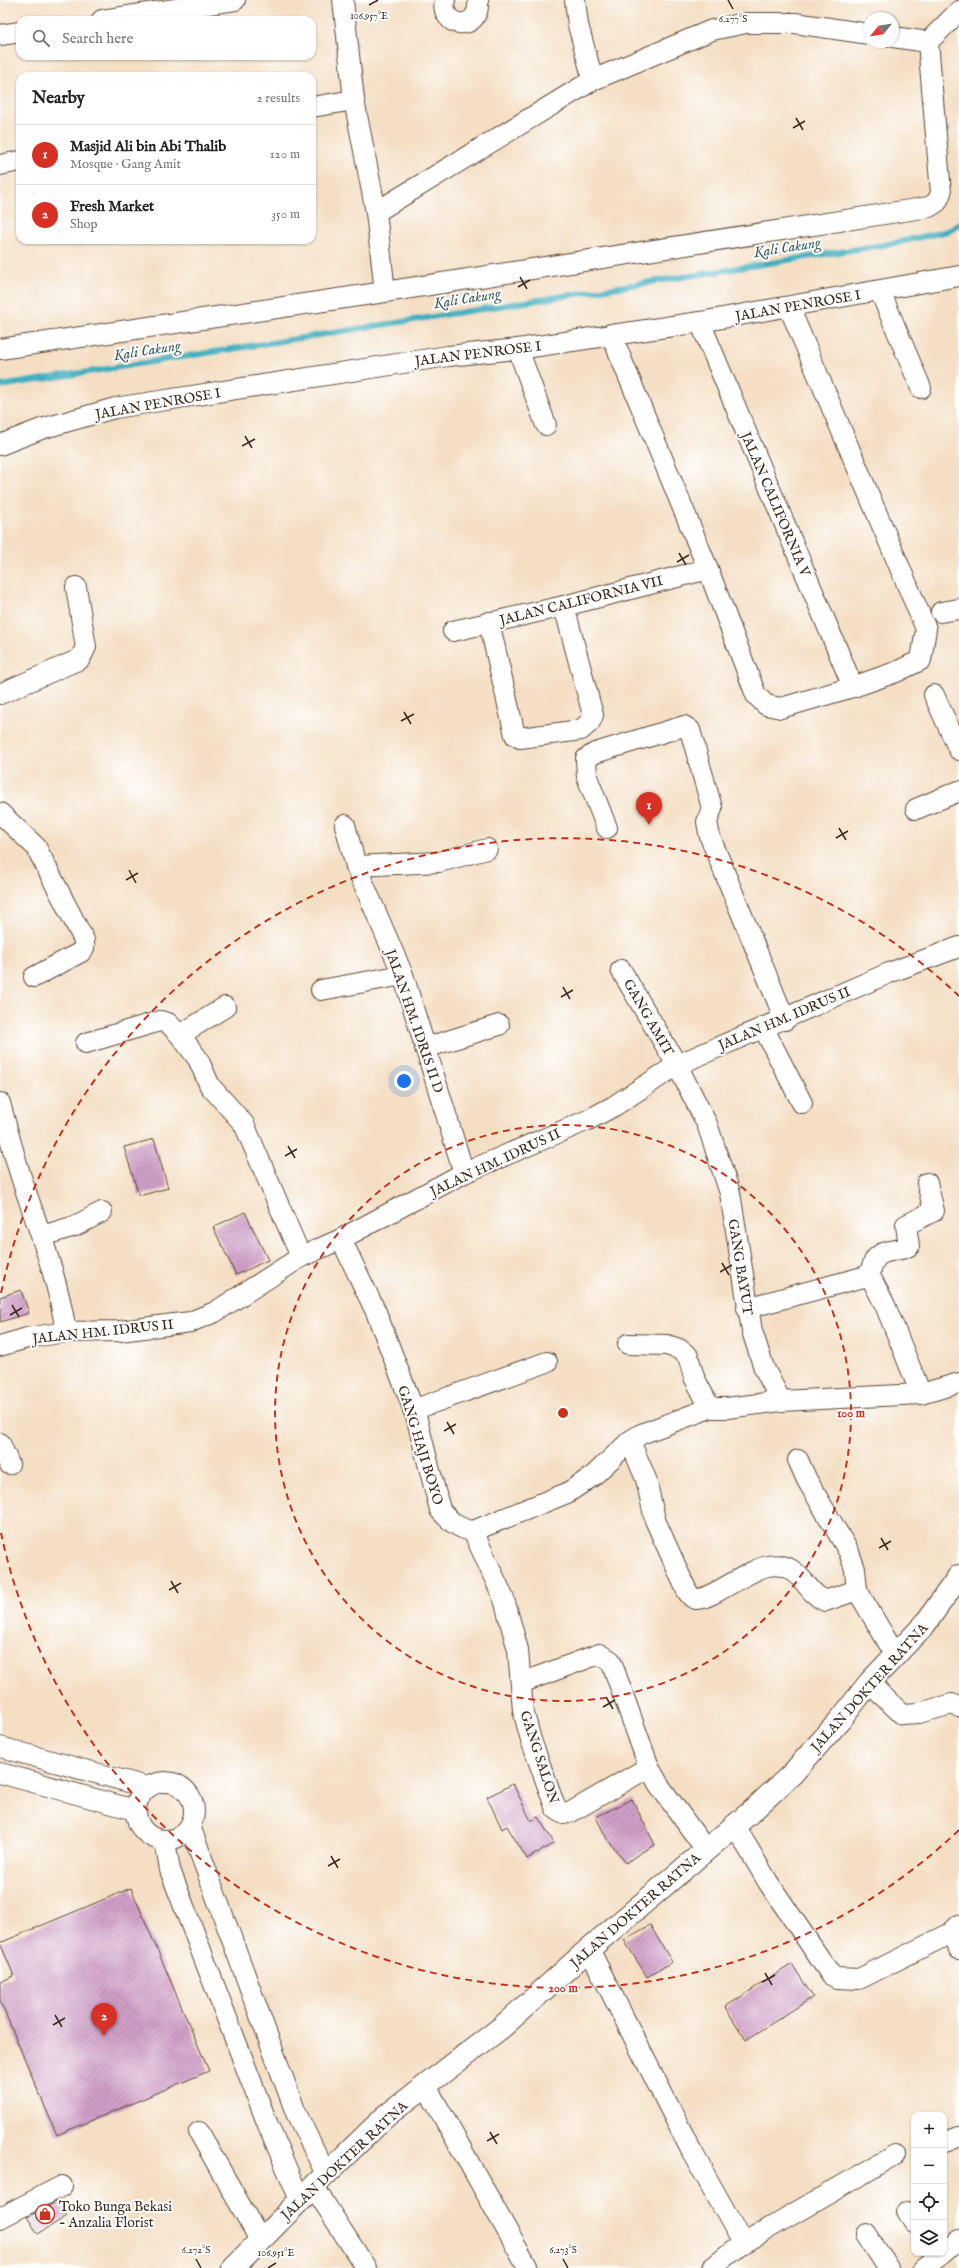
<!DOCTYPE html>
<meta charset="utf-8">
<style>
:root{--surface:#fff;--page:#f2f2f2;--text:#222;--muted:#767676;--line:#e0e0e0;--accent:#d93025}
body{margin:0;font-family:"IM FELL English",serif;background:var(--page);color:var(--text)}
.controls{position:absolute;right:12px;bottom:12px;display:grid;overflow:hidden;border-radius:8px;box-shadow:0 1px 3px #0004}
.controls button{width:36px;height:36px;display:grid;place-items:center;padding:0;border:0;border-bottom:1px solid var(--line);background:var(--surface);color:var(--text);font:20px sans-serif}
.compass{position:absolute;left:863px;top:12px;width:36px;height:36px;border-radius:50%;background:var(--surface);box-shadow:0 1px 3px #0004;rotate:240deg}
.you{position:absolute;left:404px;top:1081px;width:14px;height:14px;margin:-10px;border:3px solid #fff;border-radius:50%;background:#1a73e8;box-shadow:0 0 0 6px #1a73e833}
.badge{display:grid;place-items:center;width:26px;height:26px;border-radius:50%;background:var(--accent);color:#fff;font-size:13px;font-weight:700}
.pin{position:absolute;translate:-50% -33px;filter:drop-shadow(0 1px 2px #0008)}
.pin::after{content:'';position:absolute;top:21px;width:14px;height:12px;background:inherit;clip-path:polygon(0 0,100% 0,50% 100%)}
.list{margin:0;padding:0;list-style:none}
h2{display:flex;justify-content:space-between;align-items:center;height:52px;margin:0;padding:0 16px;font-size:17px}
h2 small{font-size:13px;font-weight:400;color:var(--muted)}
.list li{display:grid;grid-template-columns:26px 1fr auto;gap:12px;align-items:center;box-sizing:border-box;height:60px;padding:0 16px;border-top:1px solid var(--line)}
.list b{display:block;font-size:15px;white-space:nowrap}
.list p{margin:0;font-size:13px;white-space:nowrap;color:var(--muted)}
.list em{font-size:13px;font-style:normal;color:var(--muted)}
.icon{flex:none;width:22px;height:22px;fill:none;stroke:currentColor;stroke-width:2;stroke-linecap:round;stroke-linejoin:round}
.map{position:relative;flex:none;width:959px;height:2268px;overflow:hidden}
.search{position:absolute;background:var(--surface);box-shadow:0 1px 3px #0004;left:16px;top:16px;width:300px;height:44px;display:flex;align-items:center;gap:10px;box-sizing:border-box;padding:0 14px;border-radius:12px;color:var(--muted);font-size:15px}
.panel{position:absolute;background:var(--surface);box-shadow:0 1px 3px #0004;left:16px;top:72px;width:300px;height:172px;border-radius:12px}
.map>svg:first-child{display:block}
</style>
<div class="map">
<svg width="959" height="2268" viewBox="0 0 959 2268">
<defs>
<pattern id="building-hatch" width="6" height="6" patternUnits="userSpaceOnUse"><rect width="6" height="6" fill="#d09fc8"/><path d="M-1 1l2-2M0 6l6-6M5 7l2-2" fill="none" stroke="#aa82a2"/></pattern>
</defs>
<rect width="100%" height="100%" fill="#fff"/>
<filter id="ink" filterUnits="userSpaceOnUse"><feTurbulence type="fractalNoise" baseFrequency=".025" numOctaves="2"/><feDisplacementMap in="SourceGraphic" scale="8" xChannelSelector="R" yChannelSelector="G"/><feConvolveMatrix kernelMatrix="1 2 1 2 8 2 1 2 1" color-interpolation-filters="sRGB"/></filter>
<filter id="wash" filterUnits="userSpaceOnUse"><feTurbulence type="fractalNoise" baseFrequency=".012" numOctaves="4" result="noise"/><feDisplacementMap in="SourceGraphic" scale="16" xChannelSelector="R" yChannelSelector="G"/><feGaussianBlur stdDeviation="0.9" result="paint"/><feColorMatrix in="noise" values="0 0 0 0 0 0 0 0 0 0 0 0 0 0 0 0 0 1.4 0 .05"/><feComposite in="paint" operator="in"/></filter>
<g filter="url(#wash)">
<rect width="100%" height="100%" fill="#f4dfc4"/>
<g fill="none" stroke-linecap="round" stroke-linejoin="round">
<polyline stroke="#41afbf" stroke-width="6" points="0,386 895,243 948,231 959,224"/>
</g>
<g id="blocks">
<g fill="url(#building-hatch)">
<polygon points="154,1139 168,1188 139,1196 124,1147"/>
<polygon points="245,1212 268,1260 236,1275 213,1227"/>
<polygon points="21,1290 29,1313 0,1322 0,1297"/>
<polygon points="513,1784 531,1821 538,1817 554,1843 527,1859 507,1826 502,1829 487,1797"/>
<polygon points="632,1799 655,1845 640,1853 626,1863 607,1839 596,1817"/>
<polygon points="131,1888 209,2071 57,2135 0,2001 0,1982 14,1976 0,1943"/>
<polygon points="650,1925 672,1962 647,1977 624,1940"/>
<polygon points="792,1964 813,1997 746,2040 725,2007"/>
<polygon points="58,2201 67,2216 38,2234 27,2217"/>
</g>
</g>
</g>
<g filter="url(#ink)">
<use href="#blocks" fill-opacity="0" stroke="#574537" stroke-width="1"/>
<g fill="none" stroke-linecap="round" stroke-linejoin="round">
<defs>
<g id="minor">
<polyline points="343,0 354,100 376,212 385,292"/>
<path d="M445 0C439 28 481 34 478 0"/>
<polyline points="575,0 578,25 593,80"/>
<polyline points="102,20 235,0"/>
<polyline points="0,35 20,32"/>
<polyline points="893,37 928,42"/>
<polyline points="312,107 354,100"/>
<polyline points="0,165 20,161"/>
<polyline points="376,212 593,80 712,30 746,23 795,23 869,34"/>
<polyline points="880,291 921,388"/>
<polyline points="700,322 853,687"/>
<polyline points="611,334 708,569 756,695 766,705 781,708 853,687 896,672 921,660 926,629 789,307"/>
<polyline points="0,349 385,292 929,207 937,202 941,193 928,42 959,11"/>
<polyline points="518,349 546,425"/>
<polyline points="0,445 41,429 115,408 448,356 518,349 700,322 959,276"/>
<polyline points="941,612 959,609"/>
<polyline points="489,622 515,735 520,738 581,730 590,722 593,715 564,606"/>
<polyline points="453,631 564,606 708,569"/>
<polyline points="0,694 80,659 86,647 76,587"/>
<polyline points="934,695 959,750"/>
<polyline points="916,809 959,791"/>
<polyline points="0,813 36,847 84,940 84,948 81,952 34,977"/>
<polyline points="345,825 356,866 403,975 464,1173"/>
<polyline points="607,828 587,777 586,759 595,753 684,726 690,730 712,808 707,822 710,837 785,1020"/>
<polyline points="356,866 439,862 487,849"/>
<polyline points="621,970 677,1065 707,1124 730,1193 752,1331 764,1368 781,1401"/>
<polyline points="321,990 403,975"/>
<polyline points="763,1027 802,1103"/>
<polyline points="180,1035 225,1007"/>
<polyline points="86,1043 160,1021 168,1023 180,1035 198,1059 210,1086 244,1124 301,1257"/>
<polyline points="425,1048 499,1025"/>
<path d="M0 1103C7 1129 14 1155 22 1180 39 1231 58 1278 66 1332"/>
<polyline points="42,1236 75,1226 102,1212"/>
<path d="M341 1239 376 1312 416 1416 440 1510C450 1521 458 1529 473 1531L567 1493 593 1476 630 1441 641 1434 710 1408H727L781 1401 921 1394 959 1383"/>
<polyline points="869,1274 885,1305 921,1394"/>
<path d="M747 1308 867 1276C873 1271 871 1263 877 1257 885 1249 899 1252 909 1246L906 1225 934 1211 927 1183"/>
<polyline points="628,1344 667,1345 679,1349 688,1356 694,1377 710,1408"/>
<polyline points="0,1346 27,1338 66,1332 120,1331 190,1322 215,1312 301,1257 341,1239 464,1173 588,1120 614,1106 677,1065 889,973 959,947"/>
<polyline points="413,1410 547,1362"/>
<path d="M630 1441 646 1479 655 1520 686 1589C688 1593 691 1598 696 1599 711 1600 749 1569 768 1566 800 1560 804 1592 825 1601L857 1590 896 1656"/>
<polyline points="0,1443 9,1464"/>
<polyline points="798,1460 807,1480 849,1552 855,1569 857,1590"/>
<polyline points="473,1531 504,1599 518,1650 523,1710 531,1740 556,1809 564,1814 571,1812 649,1767 659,1785 706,1850"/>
<polyline points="521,1683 599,1654 611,1661 649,1767"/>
<polyline points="869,1683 902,1714 919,1713 952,1704 959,1707"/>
<polyline points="0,1747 147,1787"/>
<polyline points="0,1773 135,1810"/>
<circle cx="165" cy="1811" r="29"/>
<polyline points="190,1826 296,2113 326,2174"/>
<polyline points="735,1826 768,1882 831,1975 837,1978 859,1979 951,1933 959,1925"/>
<polyline points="165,1841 170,1870 268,2125 300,2200"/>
<polyline points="951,1933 959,1949"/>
<polyline points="589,1949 691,2150 743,2243"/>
<polyline points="426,2086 528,2268"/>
<polyline points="199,2132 260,2240"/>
<polyline points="944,2142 959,2136"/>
<polyline points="314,2187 366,2268"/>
<polyline points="907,2211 914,2223"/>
<polyline points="0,2218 62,2186"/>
<polyline points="866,2234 888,2268"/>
<polyline points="944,2252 959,2240"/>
<polyline points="712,2268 743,2243 895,2155"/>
<polyline points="923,2268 943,2253"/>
</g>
<polyline id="tertiary" points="233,2268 326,2174 386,2116 502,2027 589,1949 752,1811 792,1774 841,1719 869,1683 925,1624 959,1576"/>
</defs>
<use href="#minor" stroke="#574537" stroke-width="22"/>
<use href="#tertiary" stroke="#574537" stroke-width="24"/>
<use href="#minor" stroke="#fff" stroke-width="20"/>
<use href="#tertiary" stroke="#fff" stroke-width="22"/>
</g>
</g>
<path fill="none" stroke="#3b2a1e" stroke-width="1.5" d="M728 0 733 9M369 5 378 0M796 118 803 130M793 128 805 121M520 277 527 289M518 287 530 280M245 436 252 448M242 446 255 439M679 553 686 565M677 562 689 555M404 712 411 724M401 721 414 714M839 828 846 840M836 838 848 831M129 870 136 883M126 880 138 873M563 987 570 999M561 997 573 990M288 1146 295 1158M285 1156 297 1149M722 1263 729 1275M720 1272 732 1265M12 1305 19 1317M10 1315 22 1308M447 1422 454 1434M444 1431 456 1424M881 1538 888 1550M879 1548 891 1541M171 1581 178 1593M169 1590 181 1583M606 1697 613 1709M603 1707 615 1700M331 1856 338 1868M328 1866 340 1859M765 1973 772 1985M762 1982 775 1975M55 2015 62 2027M53 2025 65 2018M490 2132 497 2144M487 2141 499 2134M196 2259 201 2268M563 2259 568 2268M268 2268 276 2263"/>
<g fill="none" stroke="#c8321e" stroke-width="2" stroke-dasharray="7 5">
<circle cx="563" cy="1413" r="288"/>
<path d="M959 1830A575 575 0 0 1 1 1533M1 1293A575 575 0 0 1 959 996"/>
</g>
<defs>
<symbol id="shop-ring" viewBox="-11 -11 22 22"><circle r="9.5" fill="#fff" stroke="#c8321e" stroke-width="1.5"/><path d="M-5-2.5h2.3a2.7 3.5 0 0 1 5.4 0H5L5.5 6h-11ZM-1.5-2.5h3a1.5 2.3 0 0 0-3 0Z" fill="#c8321e"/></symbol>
</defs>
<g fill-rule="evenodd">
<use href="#shop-ring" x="34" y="2203" width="22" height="22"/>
</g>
<g text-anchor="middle" stroke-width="4" stroke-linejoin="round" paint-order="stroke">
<g font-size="14" fill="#3b2a1e" stroke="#fff">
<text transform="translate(798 305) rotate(-10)" y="5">JALAN PENROSE I</text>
<text transform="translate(478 353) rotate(-7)" y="5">JALAN PENROSE I</text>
<text transform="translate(158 403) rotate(-10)" y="5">JALAN PENROSE I</text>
<text transform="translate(776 504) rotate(67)" y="5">JALAN CALIFORNIA V</text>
<text transform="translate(581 600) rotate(-14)" y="5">JALAN CALIFORNIA VII</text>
<text transform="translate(649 1017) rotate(60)" y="5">GANG AMIT</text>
<text transform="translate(784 1018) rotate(-23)" y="5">JALAN HM. IDRUS II</text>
<text transform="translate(415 1021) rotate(71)" y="5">JALAN HM. IDRIS II D</text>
<text transform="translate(495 1162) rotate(-25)" y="5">JALAN HM. IDRUS II</text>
<text transform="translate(741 1267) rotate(81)" y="5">GANG BAYUT</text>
<text transform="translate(103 1331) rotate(-6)" y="5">JALAN HM. IDRUS II</text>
<text transform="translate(421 1445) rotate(73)" y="5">GANG HAJI BOYO</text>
<text transform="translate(869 1687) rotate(-48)" y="5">JALAN DOKTER RATNA</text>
<text transform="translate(540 1757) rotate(72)" y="5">GANG SALON</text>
<text transform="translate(635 1910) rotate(-41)" y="5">JALAN DOKTER RATNA</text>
<text transform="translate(344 2160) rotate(-43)" y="5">JALAN DOKTER RATNA</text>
</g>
<g font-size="14" fill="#3b2a1e" stroke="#fff" text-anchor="start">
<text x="59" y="2211">Toko Bunga Bekasi<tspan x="59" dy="16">- Anzalia Florist</tspan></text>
</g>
<g font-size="15" font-style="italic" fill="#3d5f5e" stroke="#fff">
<text transform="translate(787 247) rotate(-9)" y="5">Kali Cakung</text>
<text transform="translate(467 298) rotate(-9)" y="5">Kali Cakung</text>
<text transform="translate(147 350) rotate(-9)" y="5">Kali Cakung</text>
</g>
</g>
<g font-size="10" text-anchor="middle" fill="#3b2a1e" stroke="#fff" stroke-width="4" stroke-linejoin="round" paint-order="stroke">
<text x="369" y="19">106.957°E</text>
<text x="733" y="22">6.277°S</text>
<text x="196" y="2253">6.272°S</text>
<text x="563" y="2253">6.273°S</text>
<text x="276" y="2256">106.951°E</text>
</g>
<circle cx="563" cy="1413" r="6" fill="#c8321e" stroke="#fff" stroke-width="2"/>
<g font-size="12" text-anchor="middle" font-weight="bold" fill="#c8321e" stroke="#fff" stroke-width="4" stroke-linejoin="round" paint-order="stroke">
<text x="851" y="1417">100 m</text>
<text x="563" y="1992">200 m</text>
</g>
</svg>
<div class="controls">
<button>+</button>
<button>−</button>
<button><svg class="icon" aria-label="locate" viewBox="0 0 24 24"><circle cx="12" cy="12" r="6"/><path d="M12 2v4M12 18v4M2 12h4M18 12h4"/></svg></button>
<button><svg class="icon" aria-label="layers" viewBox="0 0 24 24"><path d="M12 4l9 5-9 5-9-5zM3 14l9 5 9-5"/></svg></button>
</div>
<svg class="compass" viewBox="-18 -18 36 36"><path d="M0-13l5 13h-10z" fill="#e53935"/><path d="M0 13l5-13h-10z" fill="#767676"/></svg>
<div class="you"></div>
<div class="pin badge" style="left:649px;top:825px">1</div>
<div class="pin badge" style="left:104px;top:2036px">2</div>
<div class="search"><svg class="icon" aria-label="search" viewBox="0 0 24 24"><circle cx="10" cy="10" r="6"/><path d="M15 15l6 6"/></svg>Search here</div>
<section class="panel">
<h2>Nearby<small>2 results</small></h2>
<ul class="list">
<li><span class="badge">1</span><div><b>Masjid Ali bin Abi Thalib</b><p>Mosque · Gang Amit</p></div><em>120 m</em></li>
<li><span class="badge">2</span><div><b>Fresh Market</b><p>Shop</p></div><em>350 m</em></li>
</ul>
</section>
</div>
